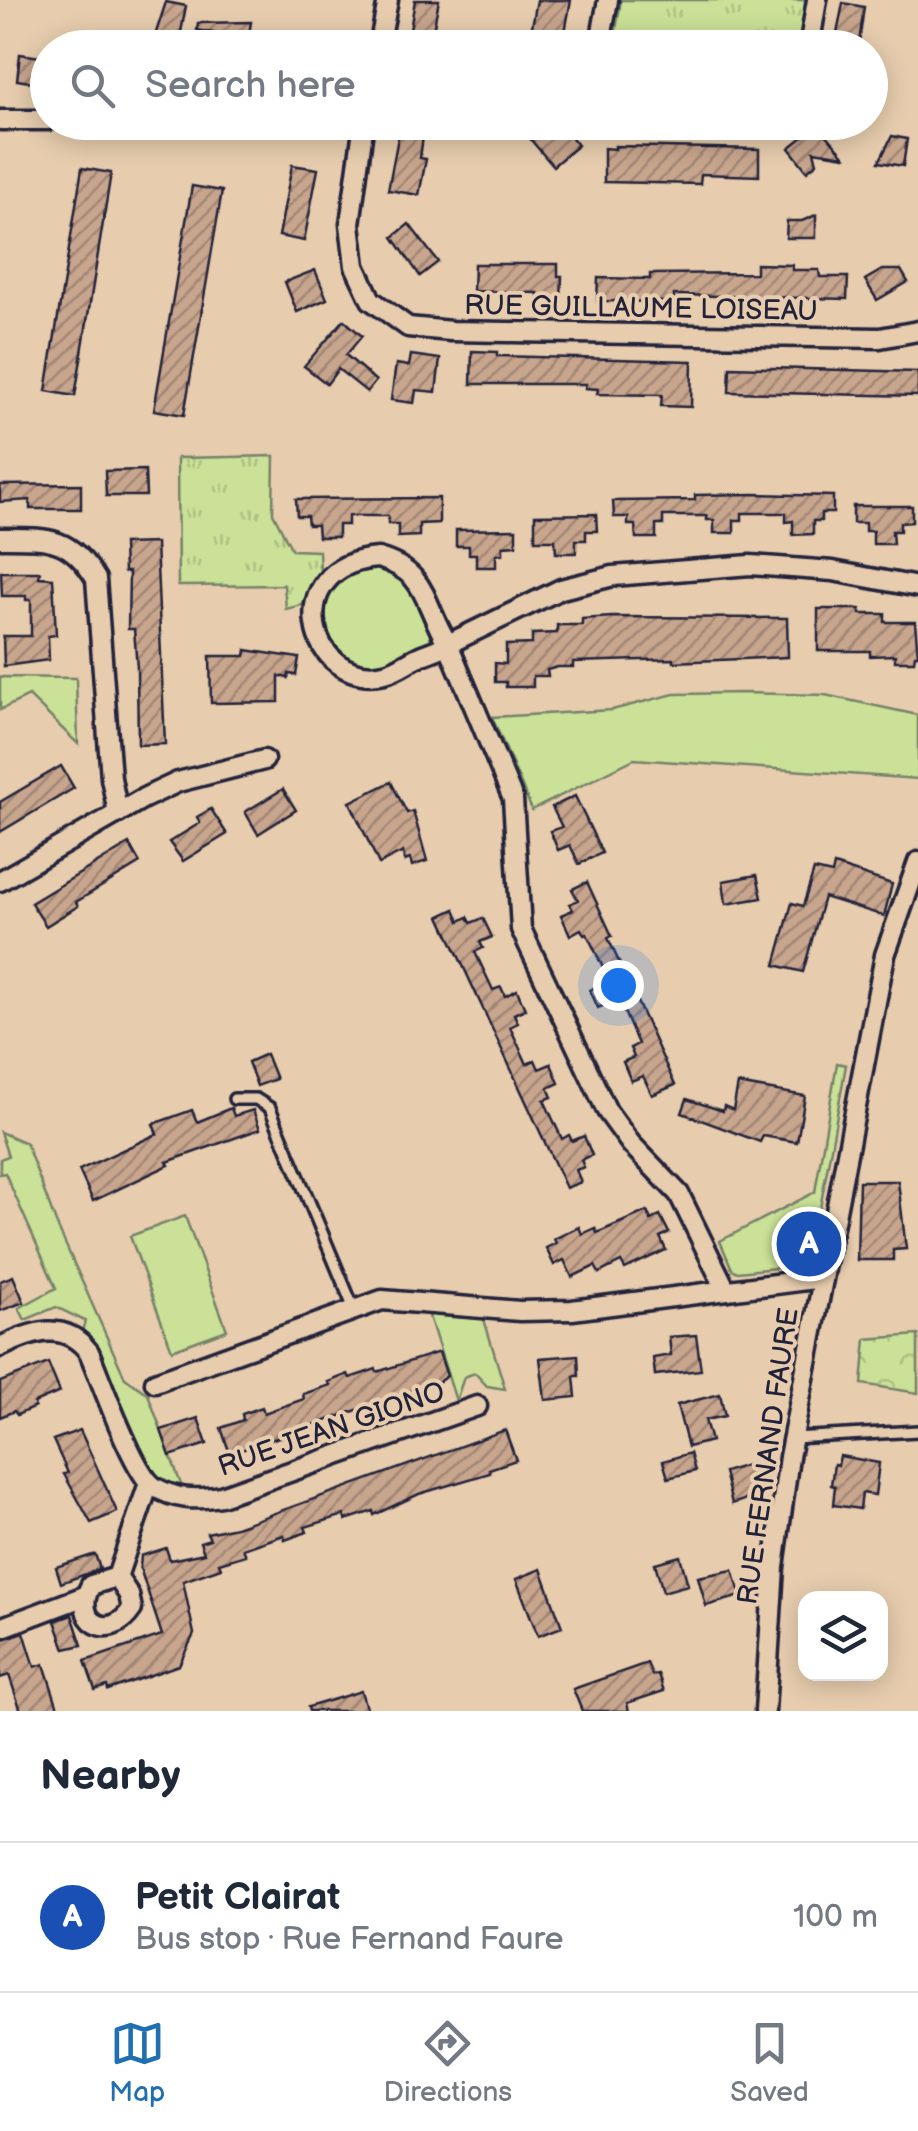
<!DOCTYPE html>
<meta charset="utf-8">
<style>
:root{--surface:#fff;--page:#f6f6f7;--text:#1f2937;--muted:#747a83;--line:#e0e1e3;--accent:#1f6fb2}
body{margin:0;font-family:"Balsamiq Sans",sans-serif;background:var(--page);color:var(--text)}
.controls{position:absolute;right:30px;bottom:30px;display:grid;overflow:hidden;border-radius:20px;box-shadow:0 5px 25px #0003}
.controls button{width:90px;height:90px;display:grid;place-items:center;padding:0;border:0;border-bottom:2px solid var(--line);background:var(--surface);color:var(--text);font:50px sans-serif}
.you{position:absolute;left:618px;top:985px;width:35px;height:35px;margin:-25px;border:8px solid #fff;border-radius:50%;background:#1a73e8;box-shadow:0 0 0 15px #1a73e833}
.badge{display:grid;place-items:center;width:65px;height:65px;border-radius:50%;background:var(--accent);color:#fff;font-size:32px;font-weight:700}
.pin{position:absolute;translate:-50% -50%;border:5px solid #fff;box-shadow:0 2px 10px #0006}
.list{margin:0;padding:0;list-style:none}
h2{display:flex;justify-content:space-between;align-items:center;height:130px;margin:0;padding:0 40px;font-size:42px}
h2 small{font-size:32px;font-weight:400;color:var(--muted)}
.list li{display:grid;grid-template-columns:65px 1fr auto;gap:30px;align-items:center;box-sizing:border-box;height:150px;padding:0 40px;border-top:2px solid var(--line)}
.list b{display:block;font-size:38px;white-space:nowrap}
.list p{margin:0;font-size:32px;white-space:nowrap;color:var(--muted)}
.list em{font-size:32px;font-style:normal;color:var(--muted)}
.icon{flex:none;width:55px;height:55px;fill:none;stroke:currentColor;stroke-width:2;stroke-linecap:round;stroke-linejoin:round}
.map{position:relative;flex:none;width:918px;height:1711px;overflow:hidden}
.search{position:absolute;background:var(--surface);box-shadow:0 5px 25px #0003;left:30px;right:30px;top:30px;height:110px;display:flex;align-items:center;gap:25px;box-sizing:border-box;padding:0 35px;border-radius:55px;color:var(--muted);font-size:38px}
.sheet{height:280px;background:var(--surface)}
nav{display:flex;justify-content:space-around;align-items:center;box-sizing:border-box;height:140px;border-top:2px solid var(--line);background:var(--surface);font-size:28px;color:var(--muted)}
nav a{display:grid;justify-items:center;gap:5px}
nav .on{color:var(--accent)}
.map>svg:first-child{display:block}
</style>
<div class="map">
<svg width="918" height="1711" viewBox="0 0 918 1711">
<defs>
<pattern id="forest-crowns" width="20" height="18" patternUnits="userSpaceOnUse" patternTransform="scale(2.5)"><rect width="20" height="18" fill="#cae197"/><path d="M2 6a3 3 0 1 1 6 0M12 15a3 3 0 1 1 6 0" fill="none" stroke="#adc183"/></pattern>
<pattern id="park-tufts" width="24" height="20" patternUnits="userSpaceOnUse" patternTransform="scale(2.5)"><rect width="24" height="20" fill="#cae197"/><path d="M3 7l-1-3M5 7V3M7 7l1-3M15 17l-1-3M17 17v-4M19 17l1-3" fill="none" stroke="#adc183"/></pattern>
<pattern id="building-hatch" width="6" height="6" patternUnits="userSpaceOnUse" patternTransform="scale(2.5)"><rect width="6" height="6" fill="#c8a58d"/><path d="M-1 1l2-2M0 6l6-6M5 7l2-2" fill="none" stroke="#a28674"/></pattern>
</defs>
<rect width="100%" height="100%" fill="#e7cdae"/>
<filter id="ink" filterUnits="userSpaceOnUse"><feTurbulence type="fractalNoise" baseFrequency=".01" numOctaves="2"/><feDisplacementMap in="SourceGraphic" scale="20" xChannelSelector="R" yChannelSelector="G"/><feConvolveMatrix kernelMatrix="1 2 1 2 8 2 1 2 1" color-interpolation-filters="sRGB"/></filter>
<g filter="url(#ink)">
<g fill="#cae197" stroke="#768269" stroke-width="2.5">
<path d="M378 567 401 578 417 599 432 641C414 650 394 663 374 665 325 668 298 592 347 572 356 569 369 568 378 567Z"/>
<polygon points="0,677 76,678 78,744 29,696 0,710"/>
<polygon points="744,693 825,695 918,715 918,779 634,759 532,810 492,717 612,710 674,694"/>
<polygon points="837,1063 846,1065 811,1258 804,1265 738,1272 732,1269 720,1241 815,1192"/>
<polygon points="0,1132 26,1143 56,1223 125,1378 148,1394 183,1490 172,1488 148,1468 96,1346 81,1335 85,1321 56,1307 25,1320 19,1308 56,1288 5,1173 0,1174 0,1159 8,1156"/>
<polygon points="185,1216 227,1330 172,1350 130,1236"/>
<polygon points="427,1310 483,1316 505,1389 487,1386 475,1373 464,1377 456,1401"/>
</g>
<polygon fill="url(#forest-crowns)" stroke="#768269" stroke-width="2.5" points="918,1335 918,1393 862,1384 866,1339"/>
<g fill="url(#park-tufts)" stroke="#768269" stroke-width="2.5">
<polygon points="621,0 807,0 799,47 613,47"/>
<polygon points="274,456 273,513 292,550 319,551 320,573 302,605 286,609 284,585 178,586 177,458"/>
</g>
<g fill="url(#building-hatch)" stroke="#22223b" stroke-width="2.5">
<polygon points="415,0 439,0 433,31 438,32 435,48 407,48"/>
<polygon points="537,0 571,0 562,48 528,48"/>
<polygon points="166,2 186,6 178,48 151,48"/>
<polygon points="843,3 864,7 859,43 836,39"/>
<polygon points="251,22 248,40 218,37 219,34 197,30 198,23"/>
<polygon points="20,54 48,58 48,85 17,80"/>
<polygon points="401,122 425,122 420,158 426,159 419,195 388,190"/>
<polygon points="552,122 559,122 578,145 553,166 531,140"/>
<polygon points="818,125 845,156 814,151 817,163 807,171 789,148"/>
<polygon points="892,136 907,139 903,166 879,162"/>
<polygon points="615,146 759,149 759,176 701,174 700,184 604,182 604,148 615,149"/>
<polygon points="292,165 318,169 304,241 279,236"/>
<polygon points="82,168 111,173 75,396 46,391"/>
<polygon points="192,186 222,191 184,415 154,410"/>
<polygon points="816,215 816,238 786,238 787,221 802,221"/>
<polygon points="409,224 438,262 420,276 393,237"/>
<polygon points="474,264 558,264 558,276 562,276 561,300 538,299 538,293 473,291"/>
<polygon points="756,264 792,265 792,270 819,270 820,277 848,277 847,299 674,295 674,302 597,301 598,278 650,279 650,274 756,273"/>
<polygon points="315,270 327,299 297,312 285,282"/>
<polygon points="882,270 901,270 908,282 877,300 865,280"/>
<polygon points="344,320 362,336 346,355 376,381 367,392 338,369 327,384 304,366"/>
<polygon points="472,351 497,352 497,356 692,361 691,407 661,406 662,395 597,394 598,389 585,388 586,384 471,384"/>
<polygon points="411,355 440,359 436,392 416,390 414,403 391,400 396,364 409,366"/>
<polygon points="730,367 918,372 918,396 729,392"/>
<polygon points="145,470 146,496 106,496 105,471"/>
<polygon points="81,484 81,509 30,509 30,500 0,502 0,485"/>
<polygon points="754,494 833,496 833,513 821,513 821,521 813,521 813,534 793,535 793,521 786,522 786,513 742,513 742,520 734,520 734,533 714,533 714,520 707,520 707,516 663,516 663,525 656,525 656,538 636,538 635,525 628,525 628,517 614,517 613,501 695,500 695,495"/>
<polygon points="439,498 439,523 419,524 419,536 398,537 398,524 388,524 388,516 348,516 348,525 338,525 338,537 318,537 317,525 308,525 307,516 297,516 296,499"/>
<polygon points="853,506 912,506 912,522 900,523 900,531 892,531 893,544 873,544 873,531 865,531 865,523 853,523"/>
<polygon points="596,514 597,531 586,531 586,540 576,540 576,553 556,553 555,540 535,540 535,515"/>
<polygon points="516,529 516,545 503,546 503,554 496,554 496,567 476,567 476,554 469,554 469,546 456,546 456,530"/>
<polygon points="156,543 165,744 138,745 137,668 134,629 128,629 129,572 124,572 123,544"/>
<polygon points="1,572 40,572 39,577 53,578 56,635 48,636 49,660 4,666 3,636 31,636 31,600 26,600 26,596 2,596"/>
<polygon points="818,609 860,609 860,614 885,614 885,622 915,622 918,655 915,655 914,661 895,661 895,655 870,656 870,651 818,651"/>
<polygon points="612,617 787,618 788,657 674,662 674,659 573,662 573,667 558,667 547,670 548,676 533,676 533,687 506,687 506,682 495,682 495,663 506,664 506,645 532,644 532,634 557,633 557,625 582,625 582,619"/>
<polygon points="246,650 299,658 296,675 289,674 288,678 279,676 279,702 211,703 210,656 245,656"/>
<polygon points="61,766 74,788 0,832 0,802"/>
<polygon points="391,782 407,813 413,811 427,861 412,866 410,859 405,861 403,852 379,864 350,802"/>
<polygon points="283,789 296,810 258,834 245,812"/>
<polygon points="575,796 602,853 579,864 570,845 558,850 550,831 562,827 552,807"/>
<polygon points="211,809 227,834 183,861 169,842 200,823 197,817"/>
<polygon points="129,844 140,863 76,902 78,906 46,926 31,903"/>
<polygon points="834,865 892,884 884,916 824,897 803,972 775,965 792,903 803,906 814,870 832,874"/>
<polygon points="757,875 762,898 726,904 723,881"/>
<polygon points="587,882 612,936 608,938 675,1085 652,1095 643,1076 631,1081 623,1062 634,1057 630,1048 638,1044 621,1005 613,1009 610,1003 598,1008 590,990 601,984 598,978 606,974 587,934 584,935 581,929 570,935 561,915 573,910 570,904 578,900 572,889"/>
<polygon points="455,909 460,921 468,917 471,923 483,918 492,937 480,942 483,948 475,952 493,990 501,987 505,996 517,990 525,1009 514,1014 518,1023 510,1027 527,1064 535,1060 539,1069 551,1064 559,1083 548,1088 552,1097 544,1100 562,1139 569,1135 572,1141 584,1136 592,1155 581,1160 584,1167 576,1170 581,1182 566,1188 440,916"/>
<polygon points="266,1054 276,1079 257,1086 248,1062"/>
<polygon points="738,1084 805,1096 797,1142 763,1136 760,1142 682,1113 687,1099 723,1111 724,1106 733,1110"/>
<polygon points="231,1108 234,1116 253,1110 260,1129 167,1162 169,1165 93,1201 79,1170 157,1134 153,1124 192,1110 197,1122"/>
<polygon points="859,1181 898,1181 906,1249 893,1250 893,1260 857,1260"/>
<polygon points="647,1211 651,1220 660,1215 669,1233 660,1237 666,1250 625,1269 621,1262 599,1273 595,1266 572,1277 564,1260 554,1265 546,1248 556,1243 554,1239 579,1227 582,1234 595,1228 597,1233"/>
<polygon points="13,1276 24,1302 0,1311 0,1281"/>
<polygon points="696,1335 701,1370 655,1375 653,1358 671,1355 669,1337"/>
<polygon points="439,1352 447,1376 438,1382 230,1454 221,1428 243,1420 242,1414 262,1407 264,1413 304,1399 303,1394 330,1385 328,1382 348,1374 350,1378 376,1369 377,1372"/>
<polygon points="578,1355 579,1376 574,1376 576,1397 545,1400 540,1358"/>
<polygon points="48,1363 60,1392 34,1403 35,1407 17,1415 14,1411 0,1417 0,1382"/>
<polygon points="720,1394 725,1416 705,1420 711,1441 688,1447 677,1405"/>
<polygon points="198,1418 207,1444 170,1456 161,1430"/>
<polygon points="80,1430 117,1512 91,1523 64,1474 68,1473 53,1440"/>
<polygon points="505,1430 516,1460 489,1469 490,1473 419,1494 374,1515 373,1511 346,1520 344,1515 305,1527 307,1532 285,1540 284,1535 243,1549 246,1555 219,1563 221,1568 183,1581 194,1634 179,1665 108,1690 107,1686 95,1690 85,1661 162,1635 140,1568 141,1556 166,1548 170,1560 204,1553 200,1542 210,1539 207,1533 236,1527"/>
<polygon points="690,1453 695,1471 668,1478 663,1461"/>
<polygon points="840,1456 879,1463 875,1495 862,1493 860,1509 833,1505 835,1486 831,1485 834,1464 838,1465"/>
<polygon points="750,1464 759,1495 732,1504 724,1472"/>
<polygon points="95,1554 100,1569 61,1583 56,1567"/>
<polygon points="680,1556 688,1585 663,1592 655,1563"/>
<polygon points="541,1569 562,1627 538,1636 516,1579"/>
<polygon points="733,1570 741,1596 706,1606 698,1577"/>
<polygon points="72,1615 82,1645 65,1649 55,1621"/>
<polygon points="24,1632 35,1667 44,1664 59,1711 21,1711 9,1675 0,1678 0,1640"/>
<polygon points="647,1663 652,1675 658,1674 664,1691 627,1703 629,1711 582,1711 573,1689"/>
<polygon points="361,1691 367,1711 309,1711 308,1707"/>
</g>
<g fill="none" stroke-linecap="round" stroke-linejoin="round">
<defs>
<g id="lane">
<polyline points="234,1099 256,1099 270,1108 354,1309"/>
<polyline points="793,1438 918,1431"/>
</g>
<g id="street">
<polyline points="379,48 388,0"/>
<polyline points="599,48 608,0"/>
<polyline points="809,48 817,0"/>
<polyline points="0,120 48,120"/>
<polyline points="364,122 350,224 355,266 371,300 408,327 451,331 880,338 918,331"/>
<path d="M0 538C48 538 70 536 96 579L111 778 118 813"/>
<path d="M378 558C429 572 423 605 448 644 438 650 429 652 420 656 408 661 398 670 385 673 308 690 278 565 378 558Z"/>
<polyline points="0,881 144,798 178,782 264,760"/>
<polyline points="726,1290 679,1194 631,1144 607,1111 521,929 513,799 448,644 561,589 613,576 750,565 833,571 918,587"/>
<path d="M0 1347C33 1332 64 1319 89 1352 101 1380 133 1471 153 1486 175 1500 196 1500 221 1496L477 1406"/>
<polyline points="155,1382 382,1300 520,1311 572,1310 822,1278"/>
<path d="M117 1577 129 1595 132 1609C109 1644 71 1620 91 1585L117 1577 149 1483"/>
<polyline points="0,1628 85,1596"/>
<polyline points="765,1711 774,1567 789,1457 885,955 918,862"/>
</g>
</defs>
<use href="#lane" stroke="#22223b" stroke-width="16"/>
<use href="#street" stroke="#22223b" stroke-width="25"/>
<use href="#lane" stroke="#e7cdae" stroke-width="9"/>
<use href="#street" stroke="#e7cdae" stroke-width="18"/>
</g>
</g>
<g text-anchor="middle" stroke-width="8" stroke-linejoin="round" paint-order="stroke">
<g font-size="28" fill="#22223b" stroke="#e7cdae">
<text transform="translate(641 307) rotate(1)" y="10">RUE GUILLAUME LOISEAU</text>
<text transform="translate(331 1428) rotate(-19)" y="10">RUE JEAN GIONO</text>
<text transform="translate(767 1456) rotate(-82)" y="10">RUE FERNAND FAURE</text>
</g>
</g>
</svg>
<div class="controls">
<button><svg class="icon" aria-label="layers" viewBox="0 0 24 24"><path d="M12 4l9 5-9 5-9-5zM3 14l9 5 9-5"/></svg></button>
</div>
<div class="you"></div>
<div class="pin badge" style="left:809px;top:1244px;background:#1a4fb4">A</div>
<div class="search"><svg class="icon" aria-label="search" viewBox="0 0 24 24"><circle cx="10" cy="10" r="6"/><path d="M15 15l6 6"/></svg>Search here</div>
</div>
<section class="sheet">
<h2>Nearby<small></small></h2>
<ul class="list">
<li><span class="badge" style="background:#1a4fb4">A</span><div><b>Petit Clairat</b><p>Bus stop · Rue Fernand Faure</p></div><em>100 m</em></li>
</ul>
</section>
<nav>
<a class="on"><svg class="icon" aria-label="map" viewBox="0 0 24 24"><path d="M3 6l6-2 6 2 6-2v14l-6 2-6-2-6 2zM9 4v14M15 6v14"/></svg>Map</a>
<a><svg class="icon" aria-label="directions" viewBox="0 0 24 24"><path d="M12 3l9 9-9 9-9-9zM9 14v-3h6M13 9l2 2-2 2"/></svg>Directions</a>
<a><svg class="icon" aria-label="saved" viewBox="0 0 24 24"><path d="M7 4h10v16l-5-4-5 4z"/></svg>Saved</a>
</nav>
